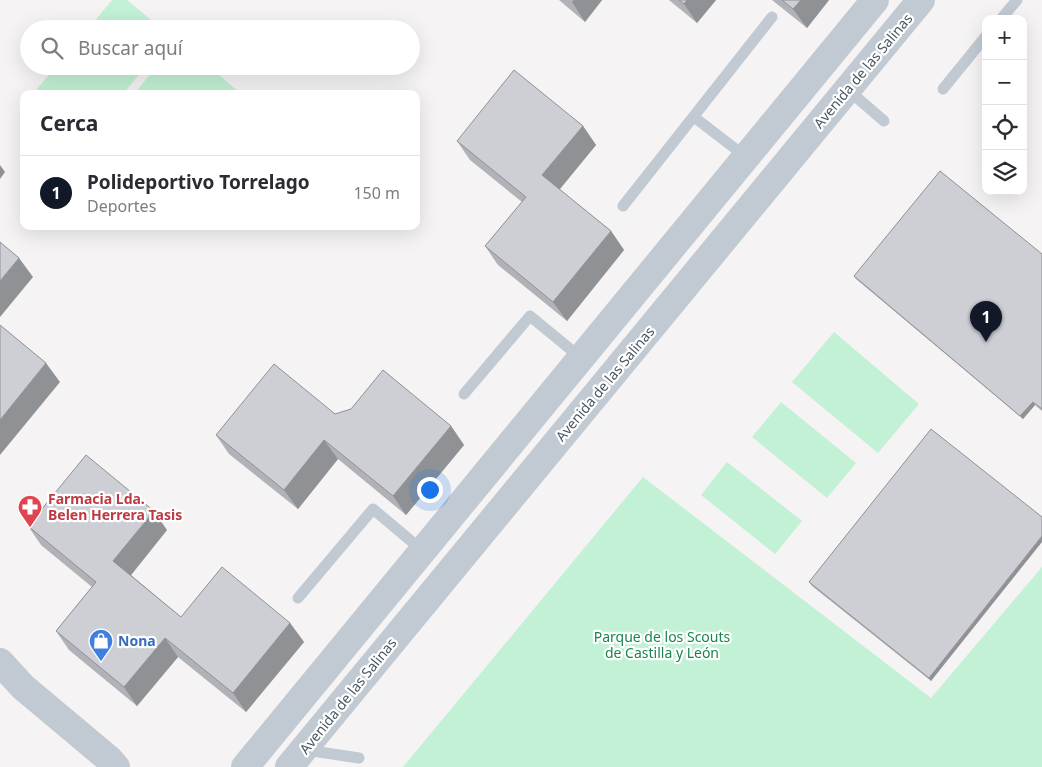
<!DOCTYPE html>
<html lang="es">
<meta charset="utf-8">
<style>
:root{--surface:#fff;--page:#f2f2f3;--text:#2b2b33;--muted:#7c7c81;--line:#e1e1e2;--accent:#111827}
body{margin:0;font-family:"Noto Sans",sans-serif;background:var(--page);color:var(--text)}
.controls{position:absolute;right:15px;top:15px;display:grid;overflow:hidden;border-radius:10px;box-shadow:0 5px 20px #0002}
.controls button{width:45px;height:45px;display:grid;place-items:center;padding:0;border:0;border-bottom:1px solid var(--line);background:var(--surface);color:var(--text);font:25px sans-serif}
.you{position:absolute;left:429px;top:489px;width:18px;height:18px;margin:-12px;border:4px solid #fff;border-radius:50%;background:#1a73e8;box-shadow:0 0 0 8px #1a73e833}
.badge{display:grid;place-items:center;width:32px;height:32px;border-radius:50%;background:var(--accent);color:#fff;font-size:16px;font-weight:700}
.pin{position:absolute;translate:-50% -41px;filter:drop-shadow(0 1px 2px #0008)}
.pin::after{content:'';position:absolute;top:26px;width:18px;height:15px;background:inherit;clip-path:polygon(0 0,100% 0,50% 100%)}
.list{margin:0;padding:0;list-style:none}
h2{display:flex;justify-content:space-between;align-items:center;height:65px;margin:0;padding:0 20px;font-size:21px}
h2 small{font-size:16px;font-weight:400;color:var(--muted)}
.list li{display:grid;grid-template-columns:32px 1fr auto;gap:15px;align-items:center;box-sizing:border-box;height:75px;padding:0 20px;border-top:1px solid var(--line)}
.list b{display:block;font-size:19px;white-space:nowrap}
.list p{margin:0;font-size:16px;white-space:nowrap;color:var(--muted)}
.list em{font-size:16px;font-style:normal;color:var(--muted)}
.icon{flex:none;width:28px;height:28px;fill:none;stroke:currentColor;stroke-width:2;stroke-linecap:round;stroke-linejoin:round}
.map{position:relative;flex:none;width:1042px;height:767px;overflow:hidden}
.search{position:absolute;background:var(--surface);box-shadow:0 5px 20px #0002;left:20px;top:20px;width:400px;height:55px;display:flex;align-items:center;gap:12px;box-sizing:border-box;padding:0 18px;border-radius:28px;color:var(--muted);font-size:19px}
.panel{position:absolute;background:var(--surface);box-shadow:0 5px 20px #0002;left:20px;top:90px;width:400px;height:140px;border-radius:10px}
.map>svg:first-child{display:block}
</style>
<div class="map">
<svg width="1042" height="767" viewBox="0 0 1042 767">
<rect width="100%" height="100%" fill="#f5f3f3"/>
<g fill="#c3f1d5">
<polygon points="112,0 127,0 162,29 88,29"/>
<polygon points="56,66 146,66 123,94 33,94"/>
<polygon points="157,66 209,66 241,94 134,94"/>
<polygon points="834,332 919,404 878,453 792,382"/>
<polygon points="781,402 856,463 827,498 752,437"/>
<polygon points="727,462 802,521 775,554 701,495"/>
<polygon points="643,477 931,698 1042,567 1042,767 403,767"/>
</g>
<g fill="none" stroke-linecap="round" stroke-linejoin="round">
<g stroke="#c1cad2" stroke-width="11">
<polyline points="1001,19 1017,0"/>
<polyline points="847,89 884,121"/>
<polyline points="943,89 986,36"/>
<polyline points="694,117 746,157"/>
<polyline points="623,206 772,17"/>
<polyline points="464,394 530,316 581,358"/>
<polyline points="298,598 373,509 423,551"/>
<polyline points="306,750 359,758"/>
</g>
<g stroke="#c1cad2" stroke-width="28">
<polyline points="0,662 23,687 110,760 116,767"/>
<polyline points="245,767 875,0"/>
<polyline points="289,767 921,0"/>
</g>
</g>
<g fill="#b0b2b7">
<polygon points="559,0 602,0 585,22"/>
<polygon points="669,0 716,0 697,23"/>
<polygon points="772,0 829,0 807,28"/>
<polygon points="583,126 596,145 559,190 611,231 624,250 567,321 498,265 485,246 522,202 470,160 457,141"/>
<polygon points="1042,254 1042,411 1035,405 1023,419 856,279 854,276"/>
<polygon points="335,414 451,426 464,445 406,515 338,459 298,509 229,454 216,435"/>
<polygon points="1042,517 931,681 812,586 809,582"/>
<polygon points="28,526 167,530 131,575 181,617 290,623 304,642 246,712 178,657 137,706 69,650 56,631 92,587 41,545"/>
</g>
<g fill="#909195">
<polygon points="574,0 602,0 585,22 572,2"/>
<polygon points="687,0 716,0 697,23 684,4"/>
<polygon points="801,0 829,0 807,28 793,9"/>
<polygon points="583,126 596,145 555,195 542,175"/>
<polygon points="0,165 5,172 0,179"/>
<polygon points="611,231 624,250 567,321 553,302"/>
<polygon points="19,258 33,277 0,317 0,281"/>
<polygon points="46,363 60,382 0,455 0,420"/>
<polygon points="1033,402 1035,405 1023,419 1020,416"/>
<polygon points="451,426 464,445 406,515 393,496"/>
<polygon points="324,440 338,459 298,509 284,490"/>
<polygon points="154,511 167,530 127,580 113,561"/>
<polygon points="1042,536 1042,542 931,681 929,678"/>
<polygon points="290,623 304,642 246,712 233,693"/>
<polygon points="165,638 178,657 137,706 124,687"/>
</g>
<g fill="#cdcfd5" stroke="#909195">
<polygon points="679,0 687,0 684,4"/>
<polygon points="782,0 801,0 793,9"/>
<polygon points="514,70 583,126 542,175 611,231 553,302 485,246 526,197 457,141"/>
<polygon points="940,171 1042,254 1042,409 1033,402 1020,416 854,276"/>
<polygon points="0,242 19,258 0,281"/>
<polygon points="0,325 46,363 0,420"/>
<polygon points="274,364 335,414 351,409 383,370 451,426 393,496 324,440 284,490 216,435"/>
<polygon points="931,429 1042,517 1042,536 929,678 809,582"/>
<polygon points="86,455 154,511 113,561 181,617 222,567 290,623 233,693 165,638 124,687 56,631 96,582 28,526"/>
</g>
<defs>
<symbol id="pharmacy-pin" viewBox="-11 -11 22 30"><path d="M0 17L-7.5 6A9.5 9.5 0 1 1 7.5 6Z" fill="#e0444e" stroke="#fff"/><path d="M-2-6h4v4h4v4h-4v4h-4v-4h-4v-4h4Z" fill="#fff"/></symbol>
<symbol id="shop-pin" viewBox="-11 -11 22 30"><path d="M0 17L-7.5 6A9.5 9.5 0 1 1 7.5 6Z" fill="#3f7fe0" stroke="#fff"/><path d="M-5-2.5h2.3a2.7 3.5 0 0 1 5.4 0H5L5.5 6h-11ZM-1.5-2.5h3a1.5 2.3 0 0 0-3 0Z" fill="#fff"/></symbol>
</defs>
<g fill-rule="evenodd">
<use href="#pharmacy-pin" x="16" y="493" width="28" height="38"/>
<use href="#shop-pin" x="87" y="627" width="28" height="38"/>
</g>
<g text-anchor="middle" stroke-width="4.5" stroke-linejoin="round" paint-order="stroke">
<g font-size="14" fill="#4a5661" stroke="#fff">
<text transform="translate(863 71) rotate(-50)" y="5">Avenida de las Salinas</text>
<text transform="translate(605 384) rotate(-50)" y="5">Avenida de las Salinas</text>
<text transform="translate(348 696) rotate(-51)" y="5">Avenida de las Salinas</text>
</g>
<g font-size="14" font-weight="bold" fill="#be3a42" stroke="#fff" text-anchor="start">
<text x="48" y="504">Farmacia Lda.<tspan x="48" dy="16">Belen Herrera Tasis</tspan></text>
</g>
<g font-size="14" fill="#17864f" stroke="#fff">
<text x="662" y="642">Parque de los Scouts<tspan x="662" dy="16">de Castilla y León</tspan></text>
</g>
<g font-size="14" font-weight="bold" fill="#366cbe" stroke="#fff" text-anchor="start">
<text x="118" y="646">Nona</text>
</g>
</g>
</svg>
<div class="controls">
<button>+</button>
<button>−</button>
<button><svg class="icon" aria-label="locate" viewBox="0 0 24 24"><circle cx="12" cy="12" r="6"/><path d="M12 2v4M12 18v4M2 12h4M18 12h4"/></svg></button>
<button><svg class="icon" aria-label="layers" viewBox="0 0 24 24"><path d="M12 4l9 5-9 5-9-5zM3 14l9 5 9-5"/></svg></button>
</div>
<div class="you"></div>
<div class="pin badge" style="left:986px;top:342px">1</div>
<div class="search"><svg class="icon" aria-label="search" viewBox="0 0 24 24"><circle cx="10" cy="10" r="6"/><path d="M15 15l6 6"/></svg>Buscar aquí</div>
<section class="panel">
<h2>Cerca<small></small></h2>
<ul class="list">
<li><span class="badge">1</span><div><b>Polideportivo Torrelago</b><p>Deportes</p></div><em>150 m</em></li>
</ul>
</section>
</div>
